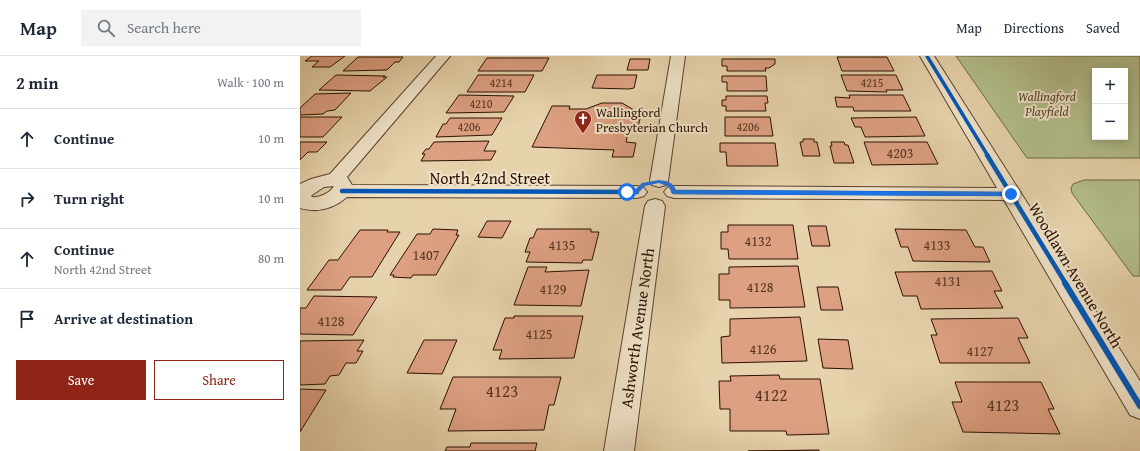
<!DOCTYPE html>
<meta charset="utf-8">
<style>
:root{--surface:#fff;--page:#f2f2f3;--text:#1f2937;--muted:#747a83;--line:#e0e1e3;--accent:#8f2418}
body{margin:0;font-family:"Gentium Book Plus",serif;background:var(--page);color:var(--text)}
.controls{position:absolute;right:12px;top:12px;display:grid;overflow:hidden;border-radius:0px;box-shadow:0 2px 10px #0003}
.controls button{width:36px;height:36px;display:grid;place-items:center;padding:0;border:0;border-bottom:1px solid var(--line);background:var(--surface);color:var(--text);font:20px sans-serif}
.stop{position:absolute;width:12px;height:12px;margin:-9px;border:3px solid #1a73e8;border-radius:50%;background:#fff}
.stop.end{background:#1a73e8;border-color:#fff;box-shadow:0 1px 4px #0008}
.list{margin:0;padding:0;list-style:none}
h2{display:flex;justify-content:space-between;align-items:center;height:52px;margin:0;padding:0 16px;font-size:17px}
h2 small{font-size:13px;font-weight:400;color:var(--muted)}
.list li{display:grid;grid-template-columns:26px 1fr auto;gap:12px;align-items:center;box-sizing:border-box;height:60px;padding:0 16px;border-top:1px solid var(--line)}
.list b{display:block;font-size:15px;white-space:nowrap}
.list p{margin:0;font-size:13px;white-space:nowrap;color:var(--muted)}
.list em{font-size:13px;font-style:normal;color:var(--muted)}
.actions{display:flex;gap:8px;padding:12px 16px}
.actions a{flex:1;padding:9px 0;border:1px solid var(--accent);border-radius:0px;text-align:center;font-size:14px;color:var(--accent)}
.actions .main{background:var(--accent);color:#fff}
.icon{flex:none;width:22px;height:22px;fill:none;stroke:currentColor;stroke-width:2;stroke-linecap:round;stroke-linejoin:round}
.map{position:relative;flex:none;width:840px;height:395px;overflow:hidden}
header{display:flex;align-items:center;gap:24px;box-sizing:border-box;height:56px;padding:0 20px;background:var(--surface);border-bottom:1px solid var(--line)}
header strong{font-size:19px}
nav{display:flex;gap:22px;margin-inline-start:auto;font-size:14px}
.search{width:280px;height:36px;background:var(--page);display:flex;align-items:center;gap:10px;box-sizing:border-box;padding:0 14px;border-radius:0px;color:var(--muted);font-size:15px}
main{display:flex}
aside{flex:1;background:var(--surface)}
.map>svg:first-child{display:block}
</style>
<header>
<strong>Map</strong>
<div class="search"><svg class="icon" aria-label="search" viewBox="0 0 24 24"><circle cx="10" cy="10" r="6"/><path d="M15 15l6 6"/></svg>Search here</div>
<nav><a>Map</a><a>Directions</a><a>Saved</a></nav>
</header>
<main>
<aside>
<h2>2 min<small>Walk · 100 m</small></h2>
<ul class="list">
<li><svg class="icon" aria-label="ahead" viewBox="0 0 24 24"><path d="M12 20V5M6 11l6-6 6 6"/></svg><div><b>Continue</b></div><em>10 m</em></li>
<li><svg class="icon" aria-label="right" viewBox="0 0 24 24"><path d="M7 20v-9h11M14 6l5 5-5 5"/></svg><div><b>Turn right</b></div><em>10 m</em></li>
<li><svg class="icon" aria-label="ahead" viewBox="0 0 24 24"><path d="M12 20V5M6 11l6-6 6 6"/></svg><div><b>Continue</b><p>North 42nd Street</p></div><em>80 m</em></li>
<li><svg class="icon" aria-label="arrive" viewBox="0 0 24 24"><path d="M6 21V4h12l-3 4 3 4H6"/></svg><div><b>Arrive at destination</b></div></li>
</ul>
<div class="actions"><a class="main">Save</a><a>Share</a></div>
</aside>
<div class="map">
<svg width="840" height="395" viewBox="0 0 840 395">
<rect width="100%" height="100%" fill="#e6d2ab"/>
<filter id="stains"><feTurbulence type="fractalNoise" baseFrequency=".005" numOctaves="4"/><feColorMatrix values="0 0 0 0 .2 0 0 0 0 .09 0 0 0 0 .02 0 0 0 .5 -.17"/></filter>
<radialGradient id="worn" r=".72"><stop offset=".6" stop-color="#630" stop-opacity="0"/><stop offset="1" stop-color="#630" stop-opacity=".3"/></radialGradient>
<g fill="#b2bd8b" stroke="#6f6646" fill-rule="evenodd">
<path d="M656 0H840V102H727ZM795 15H825V81H795Z"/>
<polygon points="784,124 840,124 840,220 833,220 772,137 771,132 773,128"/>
</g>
<g fill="#dda082" stroke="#2c1000">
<polygon points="12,0 45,0 30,11 12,11 19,5 5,5"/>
<polygon points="58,1 103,1 99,6 95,6 87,14 43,15"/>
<polygon points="537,1 587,1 594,15 542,15"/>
<polygon points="187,2 249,2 242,15 178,15"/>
<polygon points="330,3 350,3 348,14 327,14"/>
<polygon points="422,3 475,3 475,8 469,12 465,12 466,15 427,15 427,10 422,10"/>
<polygon points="36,19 85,20 83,21 87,21 70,35 19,34"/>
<polygon points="178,19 234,19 225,36 167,36"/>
<polygon points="297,19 337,19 334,32 329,33 292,32"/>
<polygon points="541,19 596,19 603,34 586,34 587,36 547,35"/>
<polygon points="422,20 466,20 467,35 427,35 427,26 422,26"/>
<polygon points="51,37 35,54 27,55 23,58 0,59 0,52 15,38"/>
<polygon points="159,39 214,40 204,56 146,57"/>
<polygon points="549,39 603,39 611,55 554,55 553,51 537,51 535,41 550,42"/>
<polygon points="426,40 467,40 468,47 465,47 466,55 426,55 426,50 422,50 422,44 426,44"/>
<polygon points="302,47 322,47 334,54 333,59 341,59 338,71 330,70 326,86 336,87 333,101 312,101 314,94 232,91 252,50 270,50 269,53 286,53"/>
<polygon points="0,61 42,61 23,81 0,81"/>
<polygon points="425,61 470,61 473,80 425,80"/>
<polygon points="616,61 625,80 565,81 561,71 555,71 551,62"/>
<polygon points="150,62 202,62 192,79 136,81 143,68 146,68"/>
<polygon points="503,83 514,83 514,86 517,86 520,100 503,100 500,86 503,86"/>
<polygon points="189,85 184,95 196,95 191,104 121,105 125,98 122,98 126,93 129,93 134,86"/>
<polygon points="0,86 27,86 17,96 8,96 0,104"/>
<polygon points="531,86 544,86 545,89 548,89 554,107 534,107 530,90 532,90"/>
<polygon points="564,86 627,86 638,108 572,109"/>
<polygon points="420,87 475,87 478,110 427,110 426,96 420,96"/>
<polygon points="187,165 211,165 202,182 178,181"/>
<polygon points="428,169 493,169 498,203 429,203 428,193 421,193 421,176 428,176"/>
<polygon points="508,170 526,170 530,190 512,190"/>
<polygon points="133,173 158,174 156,179 159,179 136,219 113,219 111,222 93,221 94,219 90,219 117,178 130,178"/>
<polygon points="237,173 291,173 291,176 299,176 292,204 283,204 282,207 226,206 230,196 225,196 230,182 233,182"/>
<polygon points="595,173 666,174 675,191 683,191 690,206 613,205 608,191 601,191"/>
<polygon points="60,174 88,174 87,176 100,176 72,221 50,221 41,234 7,234 29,204 38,204"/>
<polygon points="498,210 505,251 430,252 430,244 419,244 419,218 429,218 429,211"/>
<polygon points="228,211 247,211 245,216 289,214 281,250 214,249"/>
<polygon points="692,215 702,235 694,235 703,252 621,253 617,240 603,240 595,216"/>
<polygon points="517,231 538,231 543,254 521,254"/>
<polygon points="14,240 77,241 53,279 0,278 0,252 6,252"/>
<polygon points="214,260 283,260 274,302 199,303 202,294 193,294 205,262 214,262"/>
<polygon points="500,261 507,305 422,307 421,281 430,280 430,263"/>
<polygon points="718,262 728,282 718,282 730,307 640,307 631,279 637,279 631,263"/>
<polygon points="518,283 548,284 553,313 523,312"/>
<polygon points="64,284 57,295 63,295 56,307 46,307 39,319 30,320 25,328 0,329 0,285"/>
<polygon points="124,284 157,284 142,318 107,317"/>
<polygon points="479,319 480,323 520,323 529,378 487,379 486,375 430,375 430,353 420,353 419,325 431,325 430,320"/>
<polygon points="153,321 261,321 254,349 249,349 244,374 148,375 156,353 140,353"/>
<polygon points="655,326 741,326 754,353 748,353 760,378 663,376 652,346 662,346"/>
<polygon points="0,333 26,334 0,376"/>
<polygon points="171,387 237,387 235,395 145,395 147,391 170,391"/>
<polygon points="519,394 519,395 448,395"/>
</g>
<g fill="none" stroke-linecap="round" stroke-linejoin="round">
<defs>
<g id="minor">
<path d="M136 0H150L47 121 52 129 337 130 344 132 347 136 344 140 337 142 47 141C33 153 17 157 0 152V128L11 123 30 118ZM34 130C30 137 20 142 11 141L12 139 24 131Z"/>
<polygon points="371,0 385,0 368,125 366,129 359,131 352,129 350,125"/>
<polygon points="620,0 634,0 840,325 840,363 830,359 704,144 374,142 367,140 364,136 367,132 374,130 697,132"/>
<polygon points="355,143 362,145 365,150 334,395 304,395 345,150 348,145"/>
</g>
</defs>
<use href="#minor" stroke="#5a402b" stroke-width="2"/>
<use href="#minor" fill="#efe2c8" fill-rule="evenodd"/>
<defs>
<polyline id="cycleway-far2" points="627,0 688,100"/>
<g id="cycleway-far1">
<polyline points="687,99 766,228"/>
<polyline points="42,135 337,136"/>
<polyline points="374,136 711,138"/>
</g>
<polyline id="cycleway" points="765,227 840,350"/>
</defs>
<use href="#cycleway-far2" stroke="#efe2c8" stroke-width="5.5"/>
<use href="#cycleway-far1" stroke="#efe2c8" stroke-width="7"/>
<use href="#cycleway" stroke="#efe2c8" stroke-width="8"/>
<use href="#cycleway-far2" stroke="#0057b8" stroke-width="3.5"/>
<use href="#cycleway-far1" stroke="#0057b8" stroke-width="4.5"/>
<use href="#cycleway" stroke="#0057b8" stroke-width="6"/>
</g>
<path fill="#1a73e8" d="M359 124C367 125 373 126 376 134L711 136 713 138 711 140 374 138H372L369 131 359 127 345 130 337 138H327L324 136 327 134H335L342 127Z"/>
<defs>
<symbol id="church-pin" viewBox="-11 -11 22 30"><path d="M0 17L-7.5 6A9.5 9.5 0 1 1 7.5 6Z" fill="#8f2418" stroke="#efe2c8"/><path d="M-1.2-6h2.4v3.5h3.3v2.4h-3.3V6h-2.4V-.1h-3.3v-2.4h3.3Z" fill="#fff"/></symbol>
</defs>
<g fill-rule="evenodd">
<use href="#church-pin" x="273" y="53" width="20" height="27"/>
</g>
<g text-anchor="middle" stroke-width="4" stroke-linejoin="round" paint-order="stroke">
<g font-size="12" fill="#583420">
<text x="201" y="31">4214</text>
<text x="572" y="31">4215</text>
<text x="181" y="52">4210</text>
<text x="169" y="75">4206</text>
<text x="448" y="75">4206</text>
</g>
<g font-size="13" font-style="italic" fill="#54442a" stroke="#efe2c8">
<text x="747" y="45">Wallingford<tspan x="747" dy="15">Playfield</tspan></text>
</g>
<g font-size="13" fill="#2c1000" stroke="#efe2c8" text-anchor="start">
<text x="296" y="61">Wallingford<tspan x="296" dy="15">Presbyterian Church</tspan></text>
</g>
<g font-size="14" fill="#583420">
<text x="600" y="102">4203</text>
<text x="458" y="190">4132</text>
<text x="262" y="194">4135</text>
<text x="637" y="194">4133</text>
<text x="126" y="204">1407</text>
<text x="648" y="230">4131</text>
<text x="460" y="236">4128</text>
<text x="253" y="238">4129</text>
<text x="31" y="270">4128</text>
<text x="239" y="283">4125</text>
<text x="463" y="298">4126</text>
<text x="680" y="300">4127</text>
</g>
<g font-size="16" fill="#2c1000" stroke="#efe2c8">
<text x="190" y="128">North 42nd Street</text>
<text transform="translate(776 219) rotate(59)" y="6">Woodlawn Avenue North</text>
<text transform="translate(337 272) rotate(-82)" y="6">Ashworth Avenue North</text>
</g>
<g font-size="17" fill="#583420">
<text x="202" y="341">4123</text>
<text x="471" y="345">4122</text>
<text x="703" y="355">4123</text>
</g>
</g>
<rect width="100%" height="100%" filter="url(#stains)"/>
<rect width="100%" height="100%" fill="url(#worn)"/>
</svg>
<div class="controls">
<button>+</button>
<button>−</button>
</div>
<div class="stop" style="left:327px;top:136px"></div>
<div class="stop end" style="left:711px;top:138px"></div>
</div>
</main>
